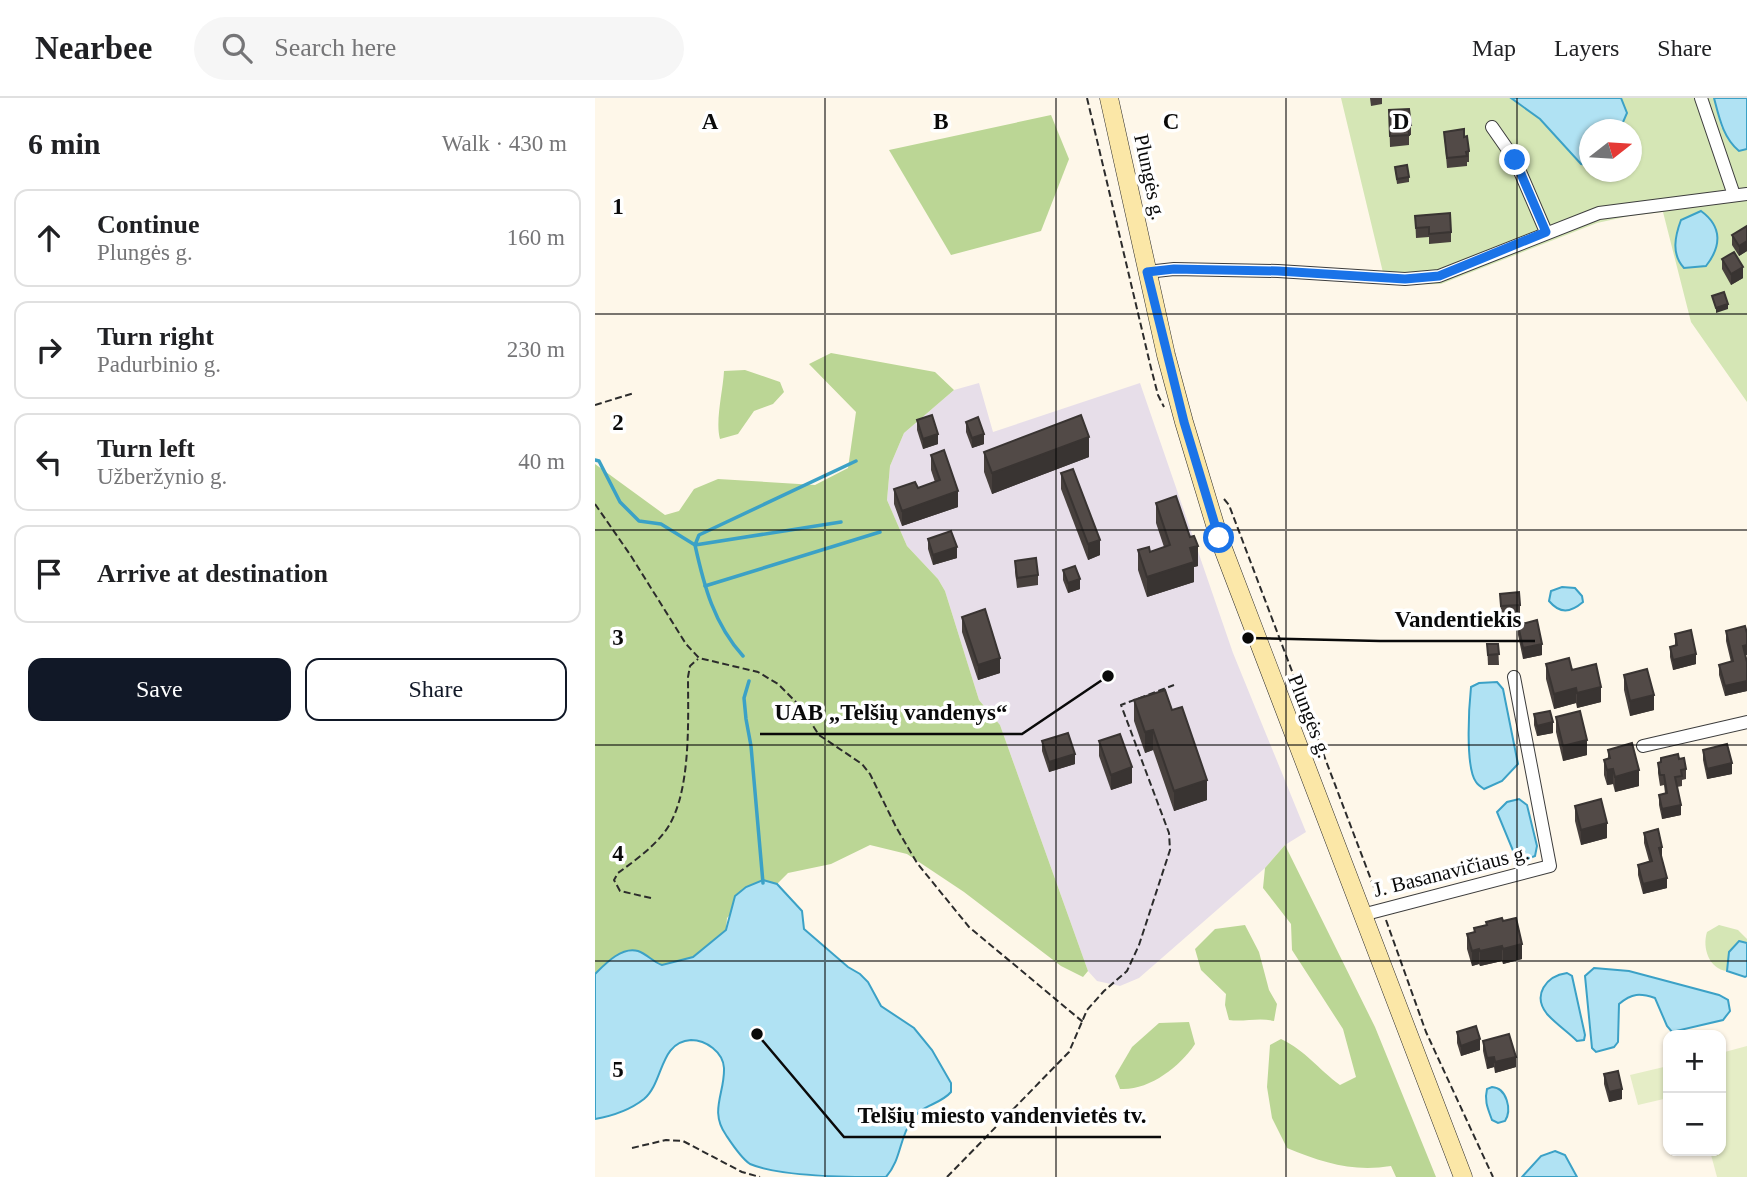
<!DOCTYPE html>
<meta charset="utf-8">
<style>
:root{--surface:#fff;--page:#f6f6f6;--text:#202124;--muted:#757577;--line:#e0e0e0;--accent:#111827}
body{margin:0;font-family:"Times New Roman",serif;background:var(--page);color:var(--text)}
.controls{position:absolute;right:21px;bottom:21px;display:grid;overflow:hidden;border-radius:14px;box-shadow:0 2px 5px #0004}
.controls button{width:63px;height:63px;display:grid;place-items:center;padding:0;border:0;border-bottom:2px solid var(--line);background:var(--surface);color:var(--text);font:35px sans-serif}
.compass{position:absolute;left:984px;top:21px;width:63px;height:63px;border-radius:50%;background:var(--surface);box-shadow:0 2px 5px #0004;rotate:73deg}
.stop{position:absolute;width:21px;height:21px;margin:-16px;border:5px solid #1a73e8;border-radius:50%;background:#fff}
.stop.end{background:#1a73e8;border-color:#fff;box-shadow:0 2px 7px #0008}
.list{margin:0;padding:0;list-style:none}
h2{display:flex;justify-content:space-between;align-items:center;height:91px;margin:0;padding:0 28px;font-size:30px}
h2 small{font-size:23px;font-weight:400;color:var(--muted)}
.list li{display:grid;grid-template-columns:46px 1fr auto;gap:21px;align-items:center;box-sizing:border-box;height:98px;margin:0 14px 14px;padding:0 14px;border:2px solid var(--line);border-radius:14px}
.list b{display:block;font-size:26px;white-space:nowrap}
.list p{margin:0;font-size:23px;white-space:nowrap;color:var(--muted)}
.list em{font-size:23px;font-style:normal;color:var(--muted)}
.actions{display:flex;gap:14px;padding:21px 28px}
.actions a{flex:1;padding:16px 0;border:2px solid var(--accent);border-radius:14px;text-align:center;font-size:24px;color:var(--accent)}
.actions .main{background:var(--accent);color:#fff}
.icon{flex:none;width:38px;height:38px;fill:none;stroke:currentColor;stroke-width:2;stroke-linecap:round;stroke-linejoin:round}
.map{position:relative;flex:none;width:1152px;height:1079px;overflow:hidden}
header{display:flex;align-items:center;gap:42px;box-sizing:border-box;height:98px;padding:0 35px;background:var(--surface);border-bottom:2px solid var(--line)}
header strong{font-size:33px}
nav{display:flex;gap:38px;margin-inline-start:auto;font-size:24px}
.search{width:490px;height:63px;background:var(--page);display:flex;align-items:center;gap:18px;box-sizing:border-box;padding:0 24px;border-radius:38px;color:var(--muted);font-size:26px}
main{display:flex}
aside{flex:1;background:var(--surface)}
.map>svg:first-child{display:block}
</style>
<header>
<strong>Nearbee</strong>
<div class="search"><svg class="icon" aria-label="search" viewBox="0 0 24 24"><circle cx="10" cy="10" r="6"/><path d="M15 15l6 6"/></svg>Search here</div>
<nav><a>Map</a><a>Layers</a><a>Share</a></nav>
</header>
<main>
<aside>
<h2>6 min<small>Walk · 430 m</small></h2>
<ul class="list">
<li><svg class="icon" aria-label="ahead" viewBox="0 0 24 24"><path d="M12 20V5M6 11l6-6 6 6"/></svg><div><b>Continue</b><p>Plungės g.</p></div><em>160 m</em></li>
<li><svg class="icon" aria-label="right" viewBox="0 0 24 24"><path d="M7 20v-9h11M14 6l5 5-5 5"/></svg><div><b>Turn right</b><p>Padurbinio g.</p></div><em>230 m</em></li>
<li><svg class="icon" aria-label="left" viewBox="0 0 24 24"><path d="M17 20v-9H6M10 6l-5 5 5 5"/></svg><div><b>Turn left</b><p>Užberžynio g.</p></div><em>40 m</em></li>
<li><svg class="icon" aria-label="arrive" viewBox="0 0 24 24"><path d="M6 21V4h12l-3 4 3 4H6"/></svg><div><b>Arrive at destination</b></div></li>
</ul>
<div class="actions"><a class="main">Save</a><a>Share</a></div>
</aside>
<div class="map">
<svg width="1152" height="1079" viewBox="0 0 1152 1079">
<rect width="100%" height="100%" fill="#fef7e9"/>
<polygon fill="#e7dee9" points="384,285 398,334 545,285 638,555 711,734 690,747 670,770 544,880 525,888 502,883 493,873 405,627 384,602 350,493 343,481 312,448 292,402 295,368 309,335 359,292"/>
<g fill="#d5e6b5">
<polygon points="746,0 916,0 945,21 986,66 994,67 995,74 1036,74 1036,32 1025,31 1032,15 1026,0 1119,0 1126,29 1144,53 1152,51 1152,304 1096,224 1068,114 1034,118 1002,125 846,186 791,187"/>
<path d="M1124 827 1143 832 1152 841V845L1144 843 1134 854 1132 873C1114 871 1107 850 1112 834Z"/>
</g>
<g fill="#bbd695">
<polygon points="456,17 474,61 446,133 356,157 294,52"/>
<polygon points="236,255 340,274 359,292 309,335 295,368 292,402 312,448 343,481 350,493 384,602 405,627 493,873 488,879 466,868 369,794 312,756 275,747 236,766 193,775 182,786 168,782 132,820 131,832 98,859 67,867 51,858 25,856 0,876 0,366 70,417 84,413 99,391 123,381 220,387 253,370 261,314 214,266"/>
<path d="M150 272 185 284 189 294 178 306 159 313 143 336 125 341C120 323 128 293 129 273Z"/>
<path d="M690 747 780 929 841 1079H801L796 1068C758 1074 728 1065 692 1050L677 1020 672 989 675 947 686 941C711 953 723 971 745 987L761 979 748 931 697 852 696 826 668 790 670 770Z"/>
<path d="M650 827 664 854 674 892 682 906 679 923C664 919 650 924 634 922L630 907 631 896 606 872 600 851 620 831Z"/>
<path d="M594 924 600 946C585 969 553 993 525 991L520 978 537 949 564 925Z"/>
</g>
<g fill="#e5edc6">
<polygon points="1152,948 1152,1079 1122,1079 1115,1053 1126,1053 1126,955"/>
<polygon points="1073,968 1073,1000 1043,1007 1035,977"/>
</g>
<g fill="#b0e2f3" stroke="#3ba1c6" stroke-width="2">
<polygon points="916,0 1026,0 1032,15 1025,31 995,32 994,67 986,66 945,21"/>
<path d="M1119 0H1152V51L1144 53C1128 40 1124 19 1119 0Z"/>
<path d="M1106 113C1128 129 1126 149 1111 168L1089 170C1076 156 1080 138 1086 122Z"/>
<path d="M967 489 980 490 987 498 988 504C975 515 965 516 954 503L956 493Z"/>
<path d="M902 584 908 591 923 666 907 683 889 691C886 689 883 687 881 684 870 669 874 608 876 589L884 585Z"/>
<polygon points="924,701 932,707 942,748 940,758 930,762 921,760 902,714 912,704"/>
<path d="M168 782 182 786 207 813 209 831 253 869 265 876 273 884 286 908 319 930 337 952 356 985V994C345 1007 325 1007 316 1023 304 1042 306 1062 291 1079 254 1079 186 1079 155 1066 146 1060 137 1046 131 1037 114 1013 130 995 129 970 128 954 111 942 96 942 64 944 69 984 49 1001 35 1012 17 1018 0 1021V876C10 866 27 848 43 853 52 856 58 864 67 867L98 859 131 832 140 798 151 789Z"/>
<polygon points="1144,843 1152,845 1152,878 1150,879 1132,873 1134,854"/>
<path d="M999 870 1034 873 1124 897 1133 902 1135 913 1128 922 1077 934 1072 928 1060 900C1045 895 1037 895 1024 906L1023 944 1019 949 1001 954 997 950 990 878Z"/>
<path d="M972 875 977 878 990 937 989 942 982 943C973 934 961 926 952 916 937 897 951 878 972 875Z"/>
<path d="M897 989C912 990 917 1012 910 1023L903 1025 897 1022C893 1011 889 1003 892 991Z"/>
<polygon points="960,1053 970,1057 982,1079 927,1079 946,1058"/>
</g>
<g fill="none" stroke-linecap="round" stroke-linejoin="round">
<g stroke="#3ba1c6" stroke-width="3.5">
<path d="M0 362 4 363 25 404 44 423 66 426 100 447C109 488 119 526 148 558"/>
<polyline points="246,424 100,447 104,437 261,363"/>
<polyline points="110,488 285,434"/>
<polyline points="154,583 149,600 151,621 156,648 168,785"/>
</g>
<defs>
<g id="street">
<polyline points="1106,0 1139,97"/>
<polyline points="897,29 920,62 951,134"/>
<polyline points="552,174 579,171 683,173 810,181 844,178 1004,115 1152,96"/>
<polyline points="1048,648 1152,624"/>
<polyline points="767,817 955,768 919,579"/>
</g>
<polyline id="secondary" points="514,0 571,257 589,324 624,440 868,1079"/>
</defs>
<use href="#street" stroke="#3d3d3d" stroke-width="14"/>
<use href="#secondary" stroke="#2c2c2c" stroke-width="19"/>
<g stroke="#2c2c2c" stroke-width="2" stroke-dasharray="7 3.5" stroke-linecap="butt">
<polyline points="492,0 556,270 563,297 569,309"/>
<polyline points="0,307 39,295"/>
<polyline points="629,401 634,407 783,800"/>
<polyline points="0,406 36,458 91,546 104,560 163,574 183,586 205,608 224,637 267,666 275,676 301,729 322,765 374,829 488,924"/>
<path d="M56 800 25 793 19 782 23 775C38 764 56 751 68 736 97 702 93 622 93 579L95 568 103 561"/>
<polyline points="791,822 831,934 898,1079"/>
<polyline points="37,1050 71,1042 88,1043 147,1074 165,1079"/>
<polyline points="352,1079 474,954 492,912 509,893 532,873 544,847 575,752 574,735 526,607 579,587"/>
</g>
<use href="#street" stroke="#fff" stroke-width="12"/>
<use href="#secondary" stroke="#fbe7a7" stroke-width="18"/>
</g>
<g fill="#47403d">
<polygon points="775,0 787,0 787,6 776,8"/>
<polygon points="794,12 816,27 816,37 814,37 814,47 795,49"/>
<polygon points="849,34 869,39 874,53 874,64 872,64 872,68 852,70"/>
<polygon points="800,69 814,79 814,84 802,86"/>
<polygon points="820,118 856,134 856,144 834,146 834,139 821,140"/>
<polygon points="1152,128 1152,153 1144,158 1137,147 1137,137"/>
<polygon points="1127,161 1148,180 1136,187 1127,171"/>
<polygon points="322,322 343,346 328,351 322,332"/>
<polygon points="371,324 389,346 377,350 371,334"/>
<polygon points="389,354 494,359 397,396 389,374"/>
<polygon points="336,357 363,409 307,428 299,406 299,391 323,390 340,384 336,372"/>
<polygon points="466,375 505,457 493,462 466,391"/>
<polygon points="561,405 603,468 599,469 599,484 552,499 543,472 543,452 555,454 569,449 561,425"/>
<polygon points="333,441 362,460 338,467 333,451"/>
<polygon points="420,463 443,477 443,487 422,490 420,473"/>
<polygon points="468,472 485,491 473,495 468,482"/>
<polygon points="905,496 925,507 925,517 906,518"/>
<polygon points="367,519 405,575 383,582 367,534"/>
<polygon points="923,527 947,557 928,561 923,537"/>
<polygon points="1131,533 1150,557 1152,564 1152,593 1130,598 1124,577 1124,567 1136,564 1131,543"/>
<polygon points="1080,536 1101,566 1078,572 1075,559 1075,549 1080,548"/>
<polygon points="892,546 903,546 904,567 893,567"/>
<polygon points="951,566 977,572 1006,604 982,610 981,605 959,611 951,581"/>
<polygon points="1029,577 1059,612 1035,618 1029,592"/>
<polygon points="539,602 577,612 612,702 579,713 558,652 550,655 539,623"/>
<polygon points="939,616 958,635 942,638 939,627"/>
<polygon points="961,619 992,657 968,663 961,634"/>
<polygon points="447,643 480,666 454,674 447,653"/>
<polygon points="504,643 537,685 516,692 504,658"/>
<polygon points="1013,652 1044,688 1020,694 1018,686 1012,687 1009,677 1009,662 1013,661"/>
<polygon points="1108,652 1137,676 1112,681 1108,662"/>
<polygon points="1066,660 1084,661 1091,671 1091,681 1087,682 1087,688 1082,689 1086,717 1067,721 1064,707 1064,697 1070,695 1069,687 1065,688 1063,675 1063,665 1066,664"/>
<polygon points="980,708 1012,740 986,747 980,723"/>
<polygon points="1049,735 1067,760 1066,760 1072,790 1048,796 1043,777 1043,767 1054,763 1049,745"/>
<polygon points="908,823 927,861 908,866 907,863 885,868 884,866 877,868 872,851 872,836 879,834 879,830 891,827 891,824"/>
<polygon points="862,934 885,952 866,958 862,945"/>
<polygon points="888,943 921,969 900,975 899,969 892,971 888,953"/>
<polygon points="1009,976 1027,1001 1014,1004 1009,986"/>
</g>
<g fill="#393432">
<polygon points="1152,143 1152,153 1144,158 1144,148"/>
<polygon points="1148,169 1148,180 1136,187 1136,176"/>
<polygon points="1133,206 1133,211 1121,215 1121,210"/>
<polygon points="343,336 343,346 328,351 328,341"/>
<polygon points="389,336 389,346 377,350 377,340"/>
<polygon points="494,339 494,359 397,396 397,375"/>
<polygon points="363,393 363,409 307,428 307,413"/>
<polygon points="505,442 505,457 493,462 493,446"/>
<polygon points="603,448 603,468 599,469 599,484 552,499 552,479 595,450"/>
<polygon points="362,449 362,460 338,467 338,457"/>
<polygon points="485,481 485,491 473,495 473,485"/>
<polygon points="947,546 947,557 928,561 928,550"/>
<polygon points="1152,547 1152,557 1148,558 1148,548"/>
<polygon points="1101,556 1101,566 1078,572 1078,562"/>
<polygon points="405,560 405,575 383,582 383,567"/>
<polygon points="1152,583 1152,593 1130,598 1130,588"/>
<polygon points="1006,589 1006,604 982,610 982,595"/>
<polygon points="981,590 981,605 959,611 959,596"/>
<polygon points="1059,597 1059,612 1035,618 1035,603"/>
<polygon points="958,624 958,635 942,638 942,628"/>
<polygon points="558,632 558,652 550,655 550,634"/>
<polygon points="992,642 992,657 968,663 968,648"/>
<polygon points="480,656 480,666 454,674 454,664"/>
<polygon points="1137,665 1137,676 1112,681 1112,671"/>
<polygon points="537,669 537,685 516,692 516,677"/>
<polygon points="1018,671 1018,686 1012,687 1012,672"/>
<polygon points="1044,672 1044,688 1020,694 1020,679"/>
<polygon points="612,682 612,702 579,713 579,693"/>
<polygon points="1086,707 1086,717 1067,721 1067,711"/>
<polygon points="1012,725 1012,740 986,747 986,732"/>
<polygon points="1067,749 1067,760 1064,761 1064,750"/>
<polygon points="1072,780 1072,790 1048,796 1048,786"/>
<polygon points="927,846 927,861 908,866 908,851"/>
<polygon points="907,848 907,863 885,868 885,853"/>
<polygon points="884,851 884,866 877,868 877,853"/>
<polygon points="885,941 885,952 866,958 866,948"/>
<polygon points="899,959 899,969 892,971 892,960"/>
<polygon points="921,959 921,969 900,975 900,964"/>
<polygon points="1027,991 1027,1001 1014,1004 1014,994"/>
</g>
<g fill="#524a47" stroke="#393432" stroke-width="2">
<polygon points="814,11 816,27 813,27 814,37 795,38 794,12"/>
<polygon points="869,31 869,39 872,38 874,53 871,54 872,58 852,60 849,34"/>
<polygon points="812,67 814,79 802,81 800,69"/>
<polygon points="855,115 856,134 834,136 834,129 821,130 820,118"/>
<polygon points="1152,128 1152,143 1144,148 1137,137"/>
<polygon points="1139,154 1148,169 1136,176 1127,161"/>
<polygon points="1129,194 1133,206 1121,210 1117,198"/>
<polygon points="337,317 343,336 328,341 322,322"/>
<polygon points="486,317 494,339 397,375 389,354"/>
<polygon points="383,319 389,336 377,340 371,324"/>
<polygon points="349,352 363,393 307,413 299,391 320,384 323,390 345,382 336,357"/>
<polygon points="478,371 505,442 493,446 466,375"/>
<polygon points="581,398 595,439 599,438 603,448 595,450 599,464 552,479 543,452 554,449 555,454 575,447 561,405"/>
<polygon points="356,433 362,449 338,457 333,441"/>
<polygon points="441,460 443,477 422,480 420,463"/>
<polygon points="480,468 485,481 473,485 468,472"/>
<polygon points="924,494 925,507 906,508 905,496"/>
<polygon points="390,511 405,560 383,567 367,519"/>
<polygon points="942,522 947,546 928,550 923,527"/>
<polygon points="1150,528 1152,535 1152,547 1148,548 1152,564 1152,583 1130,588 1124,567 1138,563 1131,533"/>
<polygon points="1096,532 1101,556 1078,562 1075,549 1082,547 1080,536"/>
<polygon points="892,546 903,546 904,556 893,557"/>
<polygon points="974,560 977,572 1001,566 1006,589 982,595 981,590 959,596 951,566"/>
<polygon points="1052,571 1059,597 1035,603 1029,577"/>
<polygon points="570,592 577,612 587,609 612,682 579,693 558,632 550,634 539,602"/>
<polygon points="955,613 958,624 942,628 939,616"/>
<polygon points="985,613 992,642 968,648 961,619"/>
<polygon points="473,635 480,656 454,664 447,643"/>
<polygon points="525,636 537,669 516,677 504,643"/>
<polygon points="1037,645 1044,672 1020,679 1018,671 1012,672 1009,662 1015,660 1013,652"/>
<polygon points="1132,646 1137,665 1112,671 1108,652"/>
<polygon points="1083,656 1084,661 1089,660 1091,671 1086,672 1087,678 1080,679 1086,707 1067,711 1064,697 1072,695 1069,677 1065,677 1063,665 1066,664 1066,660"/>
<polygon points="1006,701 1012,725 986,732 980,708"/>
<polygon points="1063,731 1067,749 1064,750 1072,780 1048,786 1043,767 1057,763 1049,735"/>
<polygon points="907,820 908,823 921,820 927,846 908,851 907,848 885,853 884,851 877,853 872,836 880,834 879,830 892,827 891,824"/>
<polygon points="881,928 885,941 866,948 862,934"/>
<polygon points="914,936 921,959 900,964 899,959 892,960 888,943"/>
<polygon points="1023,973 1027,991 1014,994 1009,976"/>
</g>
<g fill="none" stroke-linecap="round" stroke-linejoin="round">
<polyline stroke="#1a73e8" stroke-width="9" points="624,440 589,324 552,174 579,171 683,173 810,181 844,178 951,134 920,62"/>
</g>
<path fill="none" stroke="#0a0a0a" stroke-width="2" stroke-opacity="0.55" d="M230 0V1079M461 0V1079M691 0V1079M922 0V1079M0 216H1152M0 432H1152M0 647H1152M0 863H1152"/>
<g text-anchor="middle" stroke-width="7" stroke-linejoin="round" paint-order="stroke">
<g font-size="21" fill="#0a0a0a" stroke="#fff">
<text transform="translate(555 79) rotate(78)" y="7">Plungės g.</text>
<text transform="translate(715 618) rotate(69)" y="7">Plungės g.</text>
<text transform="translate(856 773) rotate(-14)" y="7">J. Basanavičiaus g.</text>
</g>
</g>
<g font-size="23" text-anchor="middle" font-weight="bold" fill="#0a0a0a" stroke="#fff" stroke-width="7" stroke-linejoin="round" paint-order="stroke">
<text x="115" y="31">A</text>
<text x="346" y="31">B</text>
<text x="576" y="31">C</text>
<text x="806" y="31">D</text>
<text x="23" y="116">1</text>
<text x="23" y="332">2</text>
<text x="23" y="547">3</text>
<text x="23" y="763">4</text>
<text x="23" y="979">5</text>
</g>
<path fill="none" stroke="#0a0a0a" stroke-width="2.5" d="M653 540L785 543H940M513 578L427 636H165M162 936L249 1039H566"/>
<g fill="#0a0a0a" stroke="#fff" stroke-width="2.5">
<circle cx="653" cy="540" r="7"/>
<circle cx="513" cy="578" r="7"/>
<circle cx="162" cy="936" r="7"/>
</g>
<g font-size="23" text-anchor="middle" font-weight="bold" fill="#0a0a0a" stroke="#fff" stroke-width="7" stroke-linejoin="round" paint-order="stroke">
<text x="863" y="529">Vandentiekis</text>
<text x="296" y="622">UAB „Telšių vandenys“</text>
<text x="407" y="1025">Telšių miesto vandenvietės tv.</text>
</g>
</svg>
<div class="controls">
<button>+</button>
<button>−</button>
</div>
<svg class="compass" viewBox="-18 -18 36 36"><path d="M0-13l5 13h-10z" fill="#e53935"/><path d="M0 13l5-13h-10z" fill="#757577"/></svg>
<div class="stop" style="left:624px;top:440px"></div>
<div class="stop end" style="left:920px;top:62px"></div>
</div>
</main>
